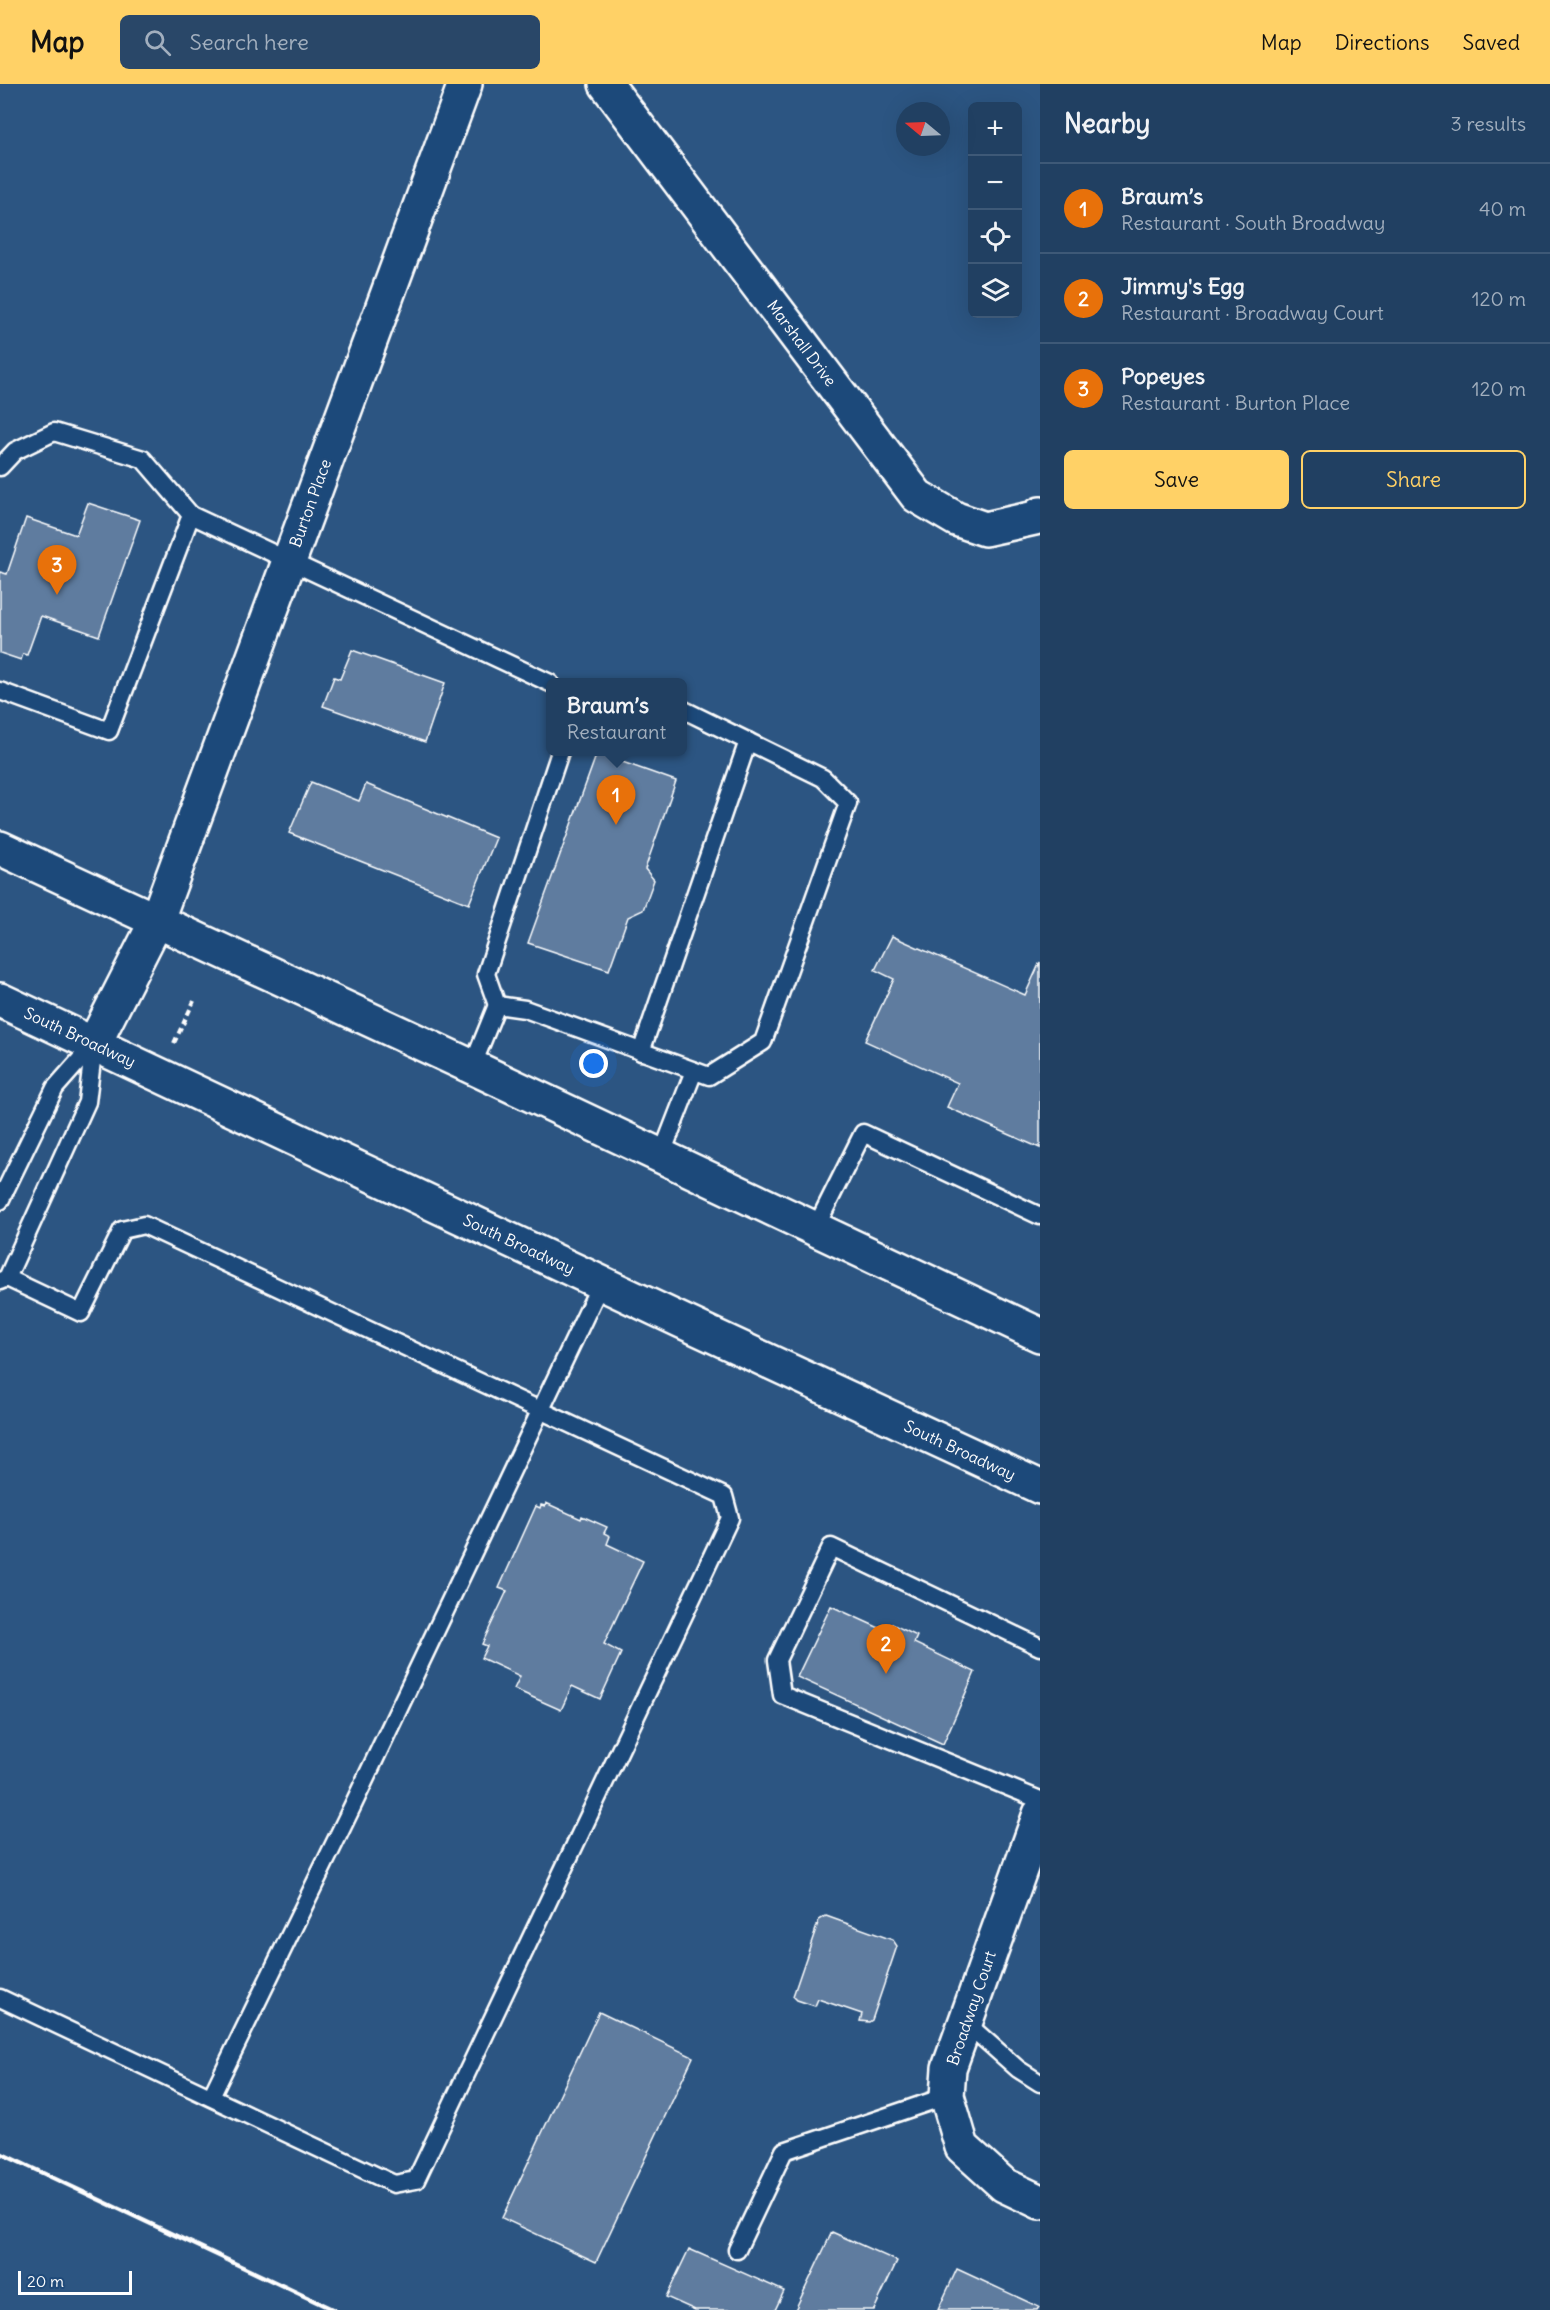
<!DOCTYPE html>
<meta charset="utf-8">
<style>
:root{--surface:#214062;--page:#294768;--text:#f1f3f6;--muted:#a2afbe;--line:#3e5977;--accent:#ffd166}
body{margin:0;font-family:Delius,sans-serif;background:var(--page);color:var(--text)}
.controls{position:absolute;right:18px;top:18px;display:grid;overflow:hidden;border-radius:9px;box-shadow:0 6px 24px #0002}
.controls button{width:54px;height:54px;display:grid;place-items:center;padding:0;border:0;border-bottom:2px solid var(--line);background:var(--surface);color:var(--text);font:30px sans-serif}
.compass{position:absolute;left:896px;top:18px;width:54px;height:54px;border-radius:50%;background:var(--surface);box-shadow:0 6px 24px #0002;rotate:289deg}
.scale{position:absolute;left:18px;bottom:15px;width:114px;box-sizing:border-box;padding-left:6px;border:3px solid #fff;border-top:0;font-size:16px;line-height:21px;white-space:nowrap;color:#fff;-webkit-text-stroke:4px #1f4a7a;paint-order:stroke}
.you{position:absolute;left:594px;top:980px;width:21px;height:21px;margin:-15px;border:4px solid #fff;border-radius:50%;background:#1a73e8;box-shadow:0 0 0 9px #1a73e833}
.badge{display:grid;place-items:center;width:39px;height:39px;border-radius:50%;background:var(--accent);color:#fff;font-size:20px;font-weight:700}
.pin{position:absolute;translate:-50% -50px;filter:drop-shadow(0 2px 3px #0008)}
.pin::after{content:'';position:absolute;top:32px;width:21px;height:18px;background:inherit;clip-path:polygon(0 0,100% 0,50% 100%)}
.popup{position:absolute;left:546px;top:594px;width:141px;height:78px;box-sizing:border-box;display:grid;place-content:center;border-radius:9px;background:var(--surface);filter:drop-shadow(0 2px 4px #0005);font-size:20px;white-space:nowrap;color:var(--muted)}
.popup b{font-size:22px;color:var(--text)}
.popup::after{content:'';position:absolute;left:50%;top:100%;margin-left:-12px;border:12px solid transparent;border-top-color:var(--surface)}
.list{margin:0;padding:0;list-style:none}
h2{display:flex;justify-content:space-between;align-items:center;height:78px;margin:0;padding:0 24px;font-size:26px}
h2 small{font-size:20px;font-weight:400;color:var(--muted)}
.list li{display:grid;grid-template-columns:39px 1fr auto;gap:18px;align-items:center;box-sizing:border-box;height:90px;padding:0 24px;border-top:2px solid var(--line)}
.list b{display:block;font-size:22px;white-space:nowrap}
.list p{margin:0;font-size:20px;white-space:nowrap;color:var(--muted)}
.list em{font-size:20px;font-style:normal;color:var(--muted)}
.actions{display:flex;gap:12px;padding:18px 24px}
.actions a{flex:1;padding:14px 0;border:2px solid var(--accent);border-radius:9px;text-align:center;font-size:21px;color:var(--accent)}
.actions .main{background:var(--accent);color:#111}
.icon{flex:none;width:33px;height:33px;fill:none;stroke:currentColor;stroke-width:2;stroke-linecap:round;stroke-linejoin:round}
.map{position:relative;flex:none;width:1040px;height:2226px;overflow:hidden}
header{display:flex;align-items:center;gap:36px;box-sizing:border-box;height:84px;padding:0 30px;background:var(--accent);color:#111}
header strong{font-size:28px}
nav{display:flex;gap:33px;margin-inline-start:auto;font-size:21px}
.search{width:420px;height:54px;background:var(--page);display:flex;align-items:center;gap:15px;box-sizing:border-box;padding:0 21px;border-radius:9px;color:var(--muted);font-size:22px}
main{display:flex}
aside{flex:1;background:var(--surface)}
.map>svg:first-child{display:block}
</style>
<header>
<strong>Map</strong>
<div class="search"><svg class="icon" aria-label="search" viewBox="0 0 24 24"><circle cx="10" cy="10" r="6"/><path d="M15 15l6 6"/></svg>Search here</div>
<nav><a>Map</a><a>Directions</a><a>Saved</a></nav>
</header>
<main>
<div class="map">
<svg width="1040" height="2226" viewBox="0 0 1040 2226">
<rect width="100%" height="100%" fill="#2c5582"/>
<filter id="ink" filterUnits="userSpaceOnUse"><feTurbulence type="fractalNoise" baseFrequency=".0167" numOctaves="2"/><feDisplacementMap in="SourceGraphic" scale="12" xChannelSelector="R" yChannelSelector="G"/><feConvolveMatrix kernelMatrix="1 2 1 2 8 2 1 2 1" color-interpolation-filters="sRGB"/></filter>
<g filter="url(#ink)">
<g fill="#5e7c9f" stroke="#fff" stroke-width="1.5">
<polygon points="88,419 140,436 99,552 41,532 27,571 23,570 21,576 0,569 0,488 7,490 26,434 76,451"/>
<polygon points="352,566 445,599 425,658 323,622 334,593 340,595"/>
<polygon points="597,669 676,697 645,785 654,796 643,826 628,833 609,886 528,859"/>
<polygon points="311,698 359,717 366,700 496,754 469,820 289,749"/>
<polygon points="892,852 1025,911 1040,878 1040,1064 947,1023 958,999 865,957 894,895 875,886"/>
<polygon points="546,1419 581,1435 582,1432 607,1443 604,1449 610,1452 607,1460 643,1477 604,1560 621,1569 600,1615 572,1602 561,1626 514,1605 520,1592 481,1574 487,1562 482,1560 507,1507 499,1504 536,1422 540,1424 541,1421 545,1422"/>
<polygon points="831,1522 888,1548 892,1540 917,1552 914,1559 975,1588 943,1660 797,1593"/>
<polygon points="826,1832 893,1856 897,1862 872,1936 869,1938 860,1937 862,1930 818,1915 815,1922 797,1916 793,1912 819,1836"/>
<polygon points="599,1928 693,1973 596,2178 502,2134"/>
<polygon points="832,2148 897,2177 874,2226 795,2226"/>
<polygon points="689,2165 784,2207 775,2226 695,2226 666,2213"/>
<polygon points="957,2185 1039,2223 1037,2226 938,2226"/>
</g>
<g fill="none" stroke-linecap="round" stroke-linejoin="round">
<defs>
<g id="lane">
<polyline points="0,383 15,367 54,348 143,375 191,431"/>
<polyline points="0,607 109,647 191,431 550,599"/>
<polyline points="560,668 486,890 497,921 525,925 709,992 763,958 848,719 823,694 682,625"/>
<polyline points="641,968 748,657"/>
<polyline points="472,983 497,921"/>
<polyline points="661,1072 694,987"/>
<polyline points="0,1117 55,1004 94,960"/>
<polyline points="815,1145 863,1049 1040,1132"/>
<polyline points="0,1197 7,1194 87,1018 94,960"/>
<polyline points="1040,1563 831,1463 777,1576 782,1611 1040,1716"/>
<polyline points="0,1914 394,2100 416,2096 730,1434 724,1412 144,1141 122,1146 81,1229 7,1194"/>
<polyline points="965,1938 1018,1985 1040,1999"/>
<polyline points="211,2013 354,1719 601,1199"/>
<polyline points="737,2166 784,2067 947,2012"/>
</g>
<g id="street">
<polyline points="606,0 917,412 956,435 985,445 1035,434 1040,430"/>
<polyline points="156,838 465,0"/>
<polyline points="1040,1730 949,1984 947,2012 962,2063 1004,2101 1040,2118"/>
</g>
<g id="primary">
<polyline points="0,764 468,981 1040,1251"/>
<polyline points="0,916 682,1237 1040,1403"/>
<polyline points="94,960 156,838"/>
</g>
</defs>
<use href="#lane" stroke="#fff" stroke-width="21"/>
<use href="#street" stroke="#fff" stroke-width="38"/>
<use href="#primary" stroke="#fff" stroke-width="38"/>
<polyline stroke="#fff" stroke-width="4" stroke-dasharray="6 4.5" stroke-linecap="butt" points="174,959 194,917"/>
<use href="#lane" stroke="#1f4a7a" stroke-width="16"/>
<use href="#street" stroke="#1f4a7a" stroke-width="33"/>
<use href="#primary" stroke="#1f4a7a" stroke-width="33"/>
<polyline stroke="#fff" stroke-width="4.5" points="0,2069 334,2226"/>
</g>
</g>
<g text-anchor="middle" stroke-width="5" stroke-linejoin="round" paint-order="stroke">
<g font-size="16" fill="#fff" stroke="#1f4a7a">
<text transform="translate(802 259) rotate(53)" y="6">Marshall Drive</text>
<text transform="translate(310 419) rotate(-70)" y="6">Burton Place</text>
<text transform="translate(80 953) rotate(25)" y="6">South Broadway</text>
<text transform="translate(519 1160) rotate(25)" y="6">South Broadway</text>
<text transform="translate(960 1366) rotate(25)" y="6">South Broadway</text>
<text transform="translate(971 1924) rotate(-71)" y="6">Broadway Court</text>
</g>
</g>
</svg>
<div class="controls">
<button>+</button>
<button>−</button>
<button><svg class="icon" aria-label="locate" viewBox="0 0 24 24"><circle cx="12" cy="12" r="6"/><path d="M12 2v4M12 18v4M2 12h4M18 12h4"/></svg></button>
<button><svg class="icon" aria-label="layers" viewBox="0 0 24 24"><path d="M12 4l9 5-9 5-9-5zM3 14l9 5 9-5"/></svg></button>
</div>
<svg class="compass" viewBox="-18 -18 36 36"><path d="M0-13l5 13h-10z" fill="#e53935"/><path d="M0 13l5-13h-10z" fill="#a2afbe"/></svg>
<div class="scale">20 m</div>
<div class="you"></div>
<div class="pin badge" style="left:616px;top:741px;background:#e8710a">1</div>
<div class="popup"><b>Braum’s</b>Restaurant</div>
<div class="pin badge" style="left:886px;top:1590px;background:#e8710a">2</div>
<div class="pin badge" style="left:57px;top:511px;background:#e8710a">3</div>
</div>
<aside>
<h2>Nearby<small>3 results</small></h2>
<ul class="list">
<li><span class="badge" style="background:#e8710a">1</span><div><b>Braum’s</b><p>Restaurant · South Broadway</p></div><em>40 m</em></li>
<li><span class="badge" style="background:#e8710a">2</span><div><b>Jimmy's Egg</b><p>Restaurant · Broadway Court</p></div><em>120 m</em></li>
<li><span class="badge" style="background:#e8710a">3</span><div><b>Popeyes</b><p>Restaurant · Burton Place</p></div><em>120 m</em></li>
</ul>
<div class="actions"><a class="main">Save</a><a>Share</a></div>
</aside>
</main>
